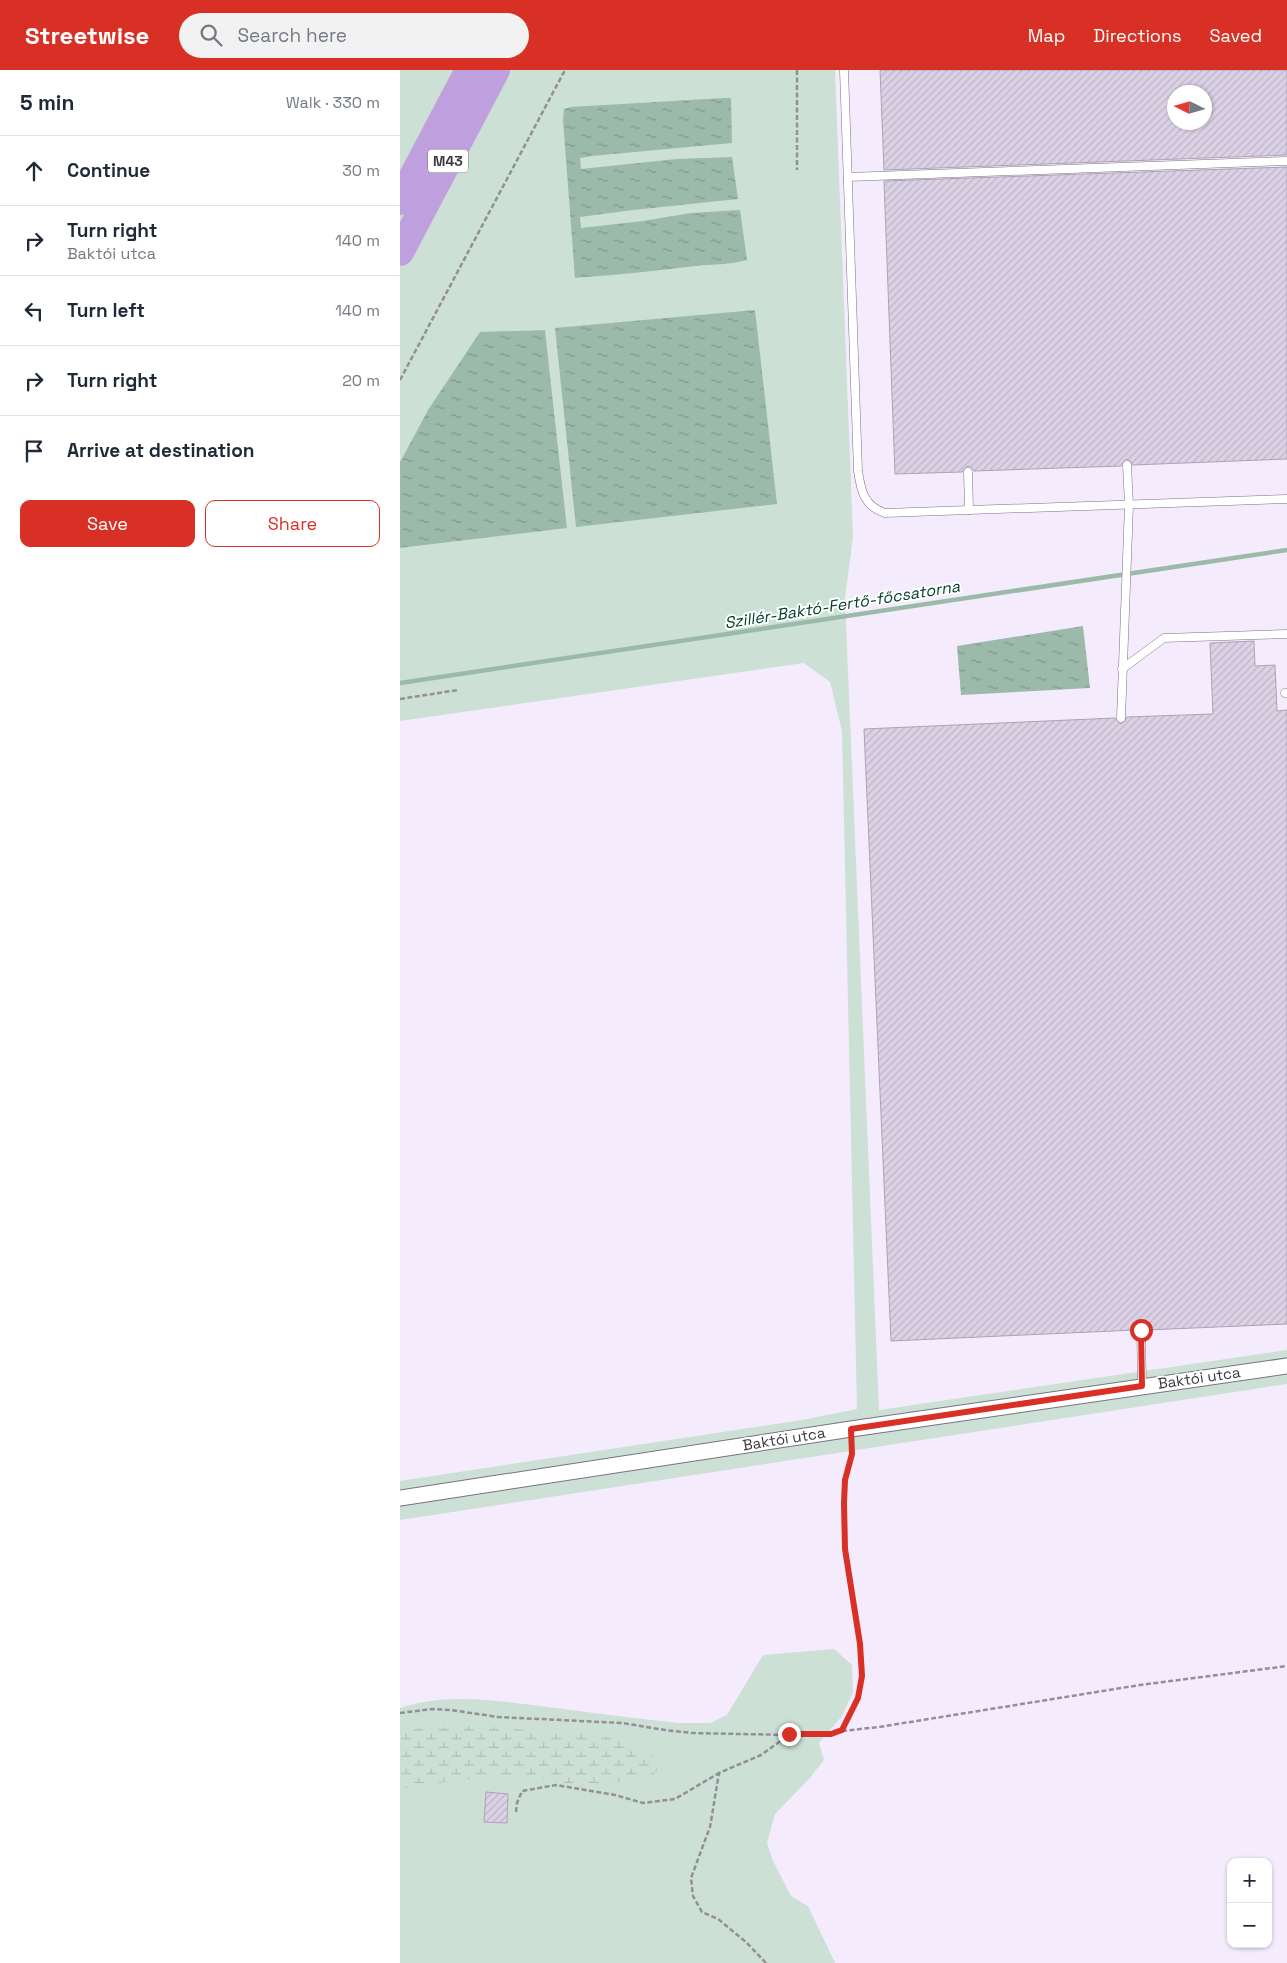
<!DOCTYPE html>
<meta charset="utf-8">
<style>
:root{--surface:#fff;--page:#f2f2f3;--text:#1f2937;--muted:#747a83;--line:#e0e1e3;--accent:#d93025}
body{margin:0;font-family:"Space Grotesk",sans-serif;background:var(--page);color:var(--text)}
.controls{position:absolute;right:15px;bottom:15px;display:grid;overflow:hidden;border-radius:10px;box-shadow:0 1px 4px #0004}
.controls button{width:45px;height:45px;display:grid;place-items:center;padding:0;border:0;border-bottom:1px solid var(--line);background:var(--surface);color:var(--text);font:25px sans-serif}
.compass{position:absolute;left:767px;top:15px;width:45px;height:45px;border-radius:50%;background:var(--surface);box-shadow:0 1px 4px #0004;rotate:275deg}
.stop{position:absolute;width:15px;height:15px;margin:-11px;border:4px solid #d93025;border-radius:50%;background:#fff}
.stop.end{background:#d93025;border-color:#fff;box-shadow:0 1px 5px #0008}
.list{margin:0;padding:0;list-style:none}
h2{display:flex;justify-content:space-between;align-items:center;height:65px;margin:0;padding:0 20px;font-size:21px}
h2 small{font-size:16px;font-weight:400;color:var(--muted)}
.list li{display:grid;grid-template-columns:32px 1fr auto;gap:15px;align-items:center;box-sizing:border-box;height:70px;padding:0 20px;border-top:1px solid var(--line)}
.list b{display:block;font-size:19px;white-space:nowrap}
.list p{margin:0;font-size:16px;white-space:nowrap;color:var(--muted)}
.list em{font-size:16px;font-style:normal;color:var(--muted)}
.actions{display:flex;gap:10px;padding:15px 20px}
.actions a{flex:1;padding:11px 0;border:1px solid var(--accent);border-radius:10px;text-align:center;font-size:18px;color:var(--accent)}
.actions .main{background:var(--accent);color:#fff}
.icon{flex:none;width:28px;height:28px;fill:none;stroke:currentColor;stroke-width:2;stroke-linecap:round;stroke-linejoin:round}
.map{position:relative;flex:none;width:887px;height:1893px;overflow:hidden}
header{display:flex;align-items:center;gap:30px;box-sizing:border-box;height:70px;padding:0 25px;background:var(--accent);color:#fff}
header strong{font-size:24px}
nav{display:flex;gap:28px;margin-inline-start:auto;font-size:18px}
.search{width:350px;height:45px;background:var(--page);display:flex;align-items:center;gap:12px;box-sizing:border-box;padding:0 18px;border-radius:28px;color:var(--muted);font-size:19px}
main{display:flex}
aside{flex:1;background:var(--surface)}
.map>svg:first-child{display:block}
</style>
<header>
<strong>Streetwise</strong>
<div class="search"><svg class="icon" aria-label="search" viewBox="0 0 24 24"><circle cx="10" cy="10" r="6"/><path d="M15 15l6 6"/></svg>Search here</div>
<nav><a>Map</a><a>Directions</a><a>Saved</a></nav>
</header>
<main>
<aside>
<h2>5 min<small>Walk · 330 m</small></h2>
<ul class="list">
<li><svg class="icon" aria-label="ahead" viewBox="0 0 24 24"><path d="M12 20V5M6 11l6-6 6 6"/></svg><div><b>Continue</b></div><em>30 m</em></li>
<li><svg class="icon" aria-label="right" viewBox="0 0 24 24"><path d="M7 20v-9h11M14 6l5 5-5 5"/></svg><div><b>Turn right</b><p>Baktói utca</p></div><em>140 m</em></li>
<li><svg class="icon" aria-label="left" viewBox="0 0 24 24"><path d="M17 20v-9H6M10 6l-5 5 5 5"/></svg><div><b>Turn left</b></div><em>140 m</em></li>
<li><svg class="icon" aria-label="right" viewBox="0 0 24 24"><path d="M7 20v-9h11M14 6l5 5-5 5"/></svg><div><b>Turn right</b></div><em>20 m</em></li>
<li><svg class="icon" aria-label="arrive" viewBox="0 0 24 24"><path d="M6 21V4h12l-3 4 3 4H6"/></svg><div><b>Arrive at destination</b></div></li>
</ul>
<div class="actions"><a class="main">Save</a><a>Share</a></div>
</aside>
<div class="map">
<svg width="887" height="1893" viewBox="0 0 887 1893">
<defs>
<pattern id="wetland-marsh" width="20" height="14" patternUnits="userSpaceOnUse" patternTransform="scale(1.25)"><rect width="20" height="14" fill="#cce0d5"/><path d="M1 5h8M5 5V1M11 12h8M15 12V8" fill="none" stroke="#b0c1b8"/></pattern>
<pattern id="water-ripples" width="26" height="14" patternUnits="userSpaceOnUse" patternTransform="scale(1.25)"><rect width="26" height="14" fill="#9bbaaa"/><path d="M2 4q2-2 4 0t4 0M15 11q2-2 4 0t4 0" fill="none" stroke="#80988c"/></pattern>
<pattern id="building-hatch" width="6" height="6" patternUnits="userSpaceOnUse" patternTransform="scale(1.25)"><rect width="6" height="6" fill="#dbd2e6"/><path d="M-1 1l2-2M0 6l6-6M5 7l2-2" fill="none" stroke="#bdb5c6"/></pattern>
</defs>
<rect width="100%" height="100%" fill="#f4ecfc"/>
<g fill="#cce0d5">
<polygon points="0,0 435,0 453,467 445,528 446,554 479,1340 887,1280 887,1314 0,1450 0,1411 402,1350 457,1339 442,661 430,612 404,593 0,651 0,478 167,457 145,260 116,262 28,340 0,392"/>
<path d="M434 1579 452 1595 453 1622 442 1646 419 1673 424 1690 409 1709 375 1744 367 1773 373 1791 391 1826 408 1836 435 1893H0V1638C49 1622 99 1631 148 1637 192 1643 235 1648 278 1653H310L327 1645 363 1585Z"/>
</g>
<polygon fill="url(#wetland-marsh)" points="81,1656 222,1668 264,1693 253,1705 184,1718 124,1704 44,1712 0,1719 0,1659"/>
<g fill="url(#water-ripples)">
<path d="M324 28H331L332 73 192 86 180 88 181 99 277 89 332 87 338 129 233 140 180 147 181 158 243 151 291 143 340 140 347 190C330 195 313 194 296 196 256 201 216 205 175 208L163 50 164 39 171 37Z"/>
<polygon points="355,240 377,434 176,457 155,258"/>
<polygon points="145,260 167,458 0,478 0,392 28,340 80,262"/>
<polygon points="683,556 690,618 561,625 557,576"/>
</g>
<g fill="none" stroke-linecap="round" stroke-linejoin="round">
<polyline stroke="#9bbaaa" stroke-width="4.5" points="0,613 887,480"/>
</g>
<g fill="url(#building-hatch)" stroke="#aba2b5" fill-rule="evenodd">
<path d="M480 0H887V85L484 100ZM774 22H804V52H774Z"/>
<polygon points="887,97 887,389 733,395 731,392 727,389 724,391 721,396 574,401 571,397 567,396 562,402 495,404 484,111"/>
<polygon points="854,571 855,596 875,595 877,641 887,640 887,1254 747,1260 744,1255 740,1254 736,1257 735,1260 491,1271 464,659 715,648 718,652 721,654 725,651 727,647 813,644 810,573"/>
<polygon points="86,1722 108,1724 107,1753 84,1752"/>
</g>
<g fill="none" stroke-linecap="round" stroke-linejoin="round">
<defs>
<g id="lane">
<path d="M444 0 458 401C461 421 464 436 485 443L887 429"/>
<polyline points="448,107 887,91"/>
<polyline points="568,402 569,440"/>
<polyline points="722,599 764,568 887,564"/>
<polyline points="885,623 887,623"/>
<polyline points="721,648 729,435 727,395"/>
<polyline points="741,1260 742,1316"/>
</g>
<polyline id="street" points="0,1428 451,1359 887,1296"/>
<g id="highway">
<polyline points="0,131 69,0"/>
<polyline points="0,182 96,0"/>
</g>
</defs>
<use href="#lane" stroke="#7a7183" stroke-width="9"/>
<use href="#street" stroke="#7a7183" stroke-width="17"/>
<use href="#highway" stroke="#d4d3d5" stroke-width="29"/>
<g stroke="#948e9a" stroke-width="2.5" stroke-dasharray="5 2.5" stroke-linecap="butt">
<polyline points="397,0 397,100"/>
<polyline points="0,310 165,0"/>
<polyline points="0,629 58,620"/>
<path d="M0 1643 32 1639 51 1640 98 1647 222 1653 265 1660 292 1663 389 1665 431 1664 442 1661C448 1650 455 1639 458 1626 470 1576 447 1525 445 1475 444 1454 442 1432 445 1411 447 1398 452 1386 451 1373"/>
<polyline points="442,1661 479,1657 740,1615 887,1596"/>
<polyline points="116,1742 117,1733 122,1721 156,1715 215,1725 243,1733 275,1729 319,1703"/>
<polyline points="366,1893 346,1872 318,1849 302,1842 293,1826 291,1808 310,1757 319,1703 361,1685 389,1665"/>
</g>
<use href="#lane" stroke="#fff" stroke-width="8"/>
<use href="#street" stroke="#fff" stroke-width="15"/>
<use href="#highway" stroke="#bfa0de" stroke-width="28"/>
</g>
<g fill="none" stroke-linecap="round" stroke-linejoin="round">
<polyline stroke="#d93025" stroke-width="6" points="389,1664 431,1664 442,1660 458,1628 462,1606 460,1574 445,1479 444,1433 445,1410 452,1384 451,1359 742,1316 741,1260"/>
</g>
<g text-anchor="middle" stroke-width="4" stroke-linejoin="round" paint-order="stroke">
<rect fill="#fff" stroke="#767379" stroke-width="1" x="28" y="79.5" width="40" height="23" rx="4"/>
<g font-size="14" font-weight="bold" fill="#3b373f">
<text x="48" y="96">M43</text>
</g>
<g font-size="15" fill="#3b373f" stroke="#fff">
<text transform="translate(799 1308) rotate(-8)" y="5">Baktói utca</text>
<text transform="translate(384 1369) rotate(-9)" y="5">Baktói utca</text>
</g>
<g font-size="16" font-style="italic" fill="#03422b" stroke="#fff">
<text transform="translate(442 534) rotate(-9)" y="6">Szillér-Baktó-Fertő-főcsatorna</text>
</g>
</g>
</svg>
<div class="controls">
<button>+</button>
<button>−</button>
</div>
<svg class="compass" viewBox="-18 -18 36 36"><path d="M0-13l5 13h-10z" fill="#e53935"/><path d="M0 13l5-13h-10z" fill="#747a83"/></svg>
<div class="stop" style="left:741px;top:1260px"></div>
<div class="stop end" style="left:389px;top:1664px"></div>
</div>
</main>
